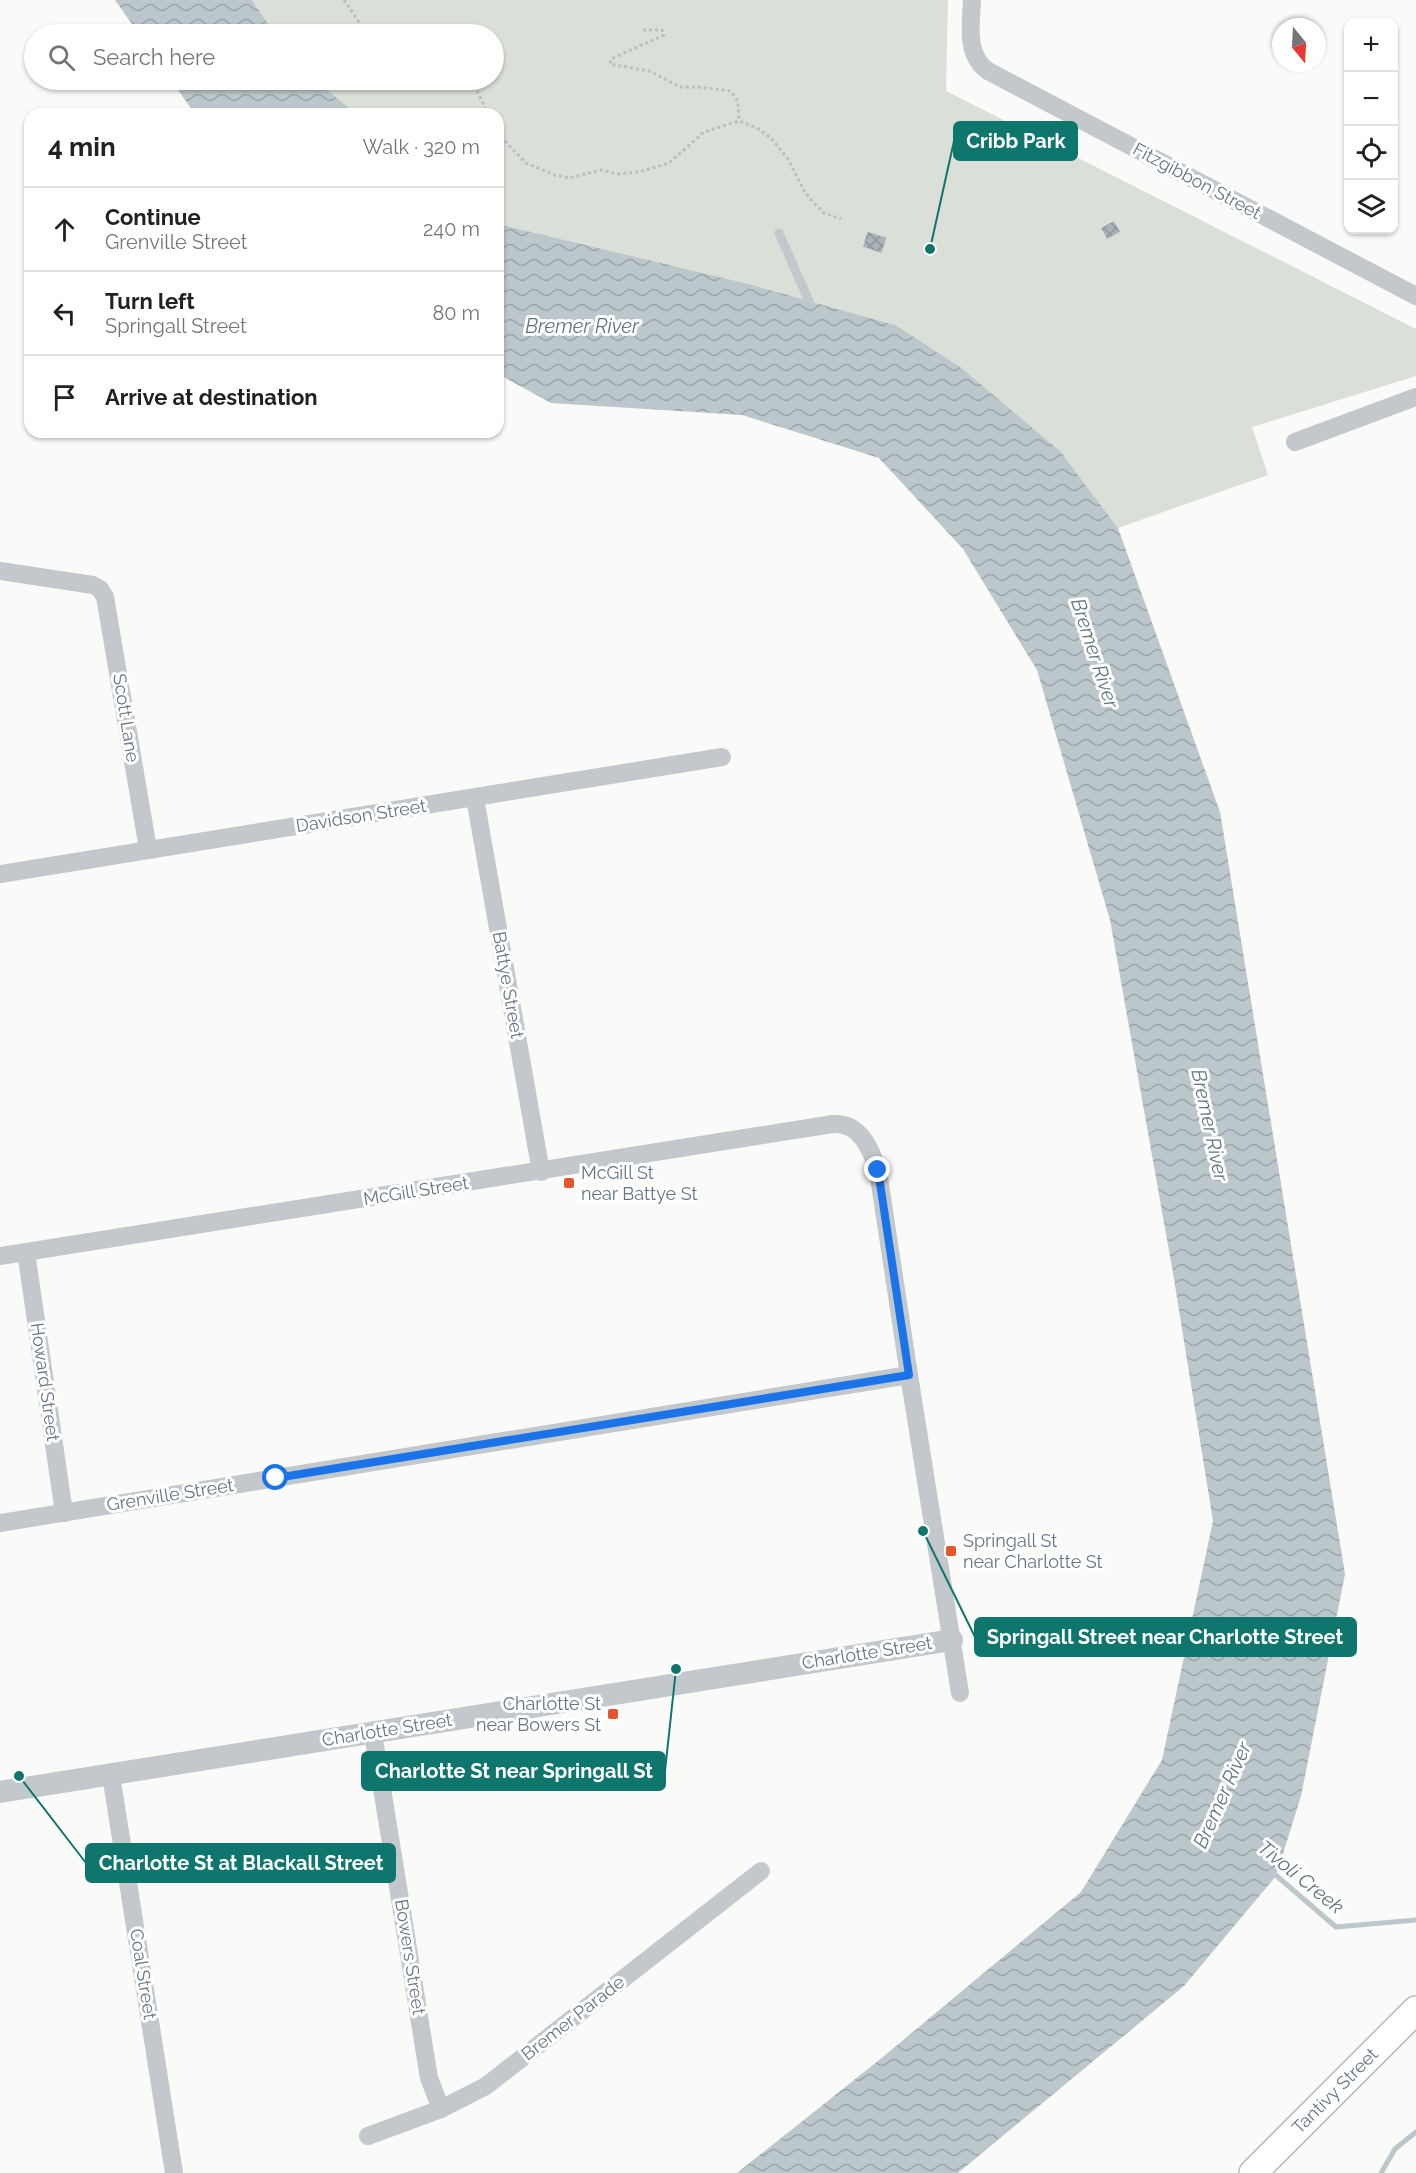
<!DOCTYPE html>
<meta charset="utf-8">
<style>
:root{--surface:#fff;--page:#f6f6f6;--text:#202124;--muted:#757577;--line:#e0e0e0}
body{margin:0;font-family:Raleway,sans-serif;background:var(--page);color:var(--text)}
.controls{position:absolute;right:18px;top:18px;display:grid;overflow:hidden;border-radius:12px;box-shadow:0 2px 4px #0004}
.controls button{width:54px;height:54px;display:grid;place-items:center;padding:0;border:0;border-bottom:2px solid var(--line);background:var(--surface);color:var(--text);font:30px sans-serif}
.compass{position:absolute;left:1272px;top:18px;width:54px;height:54px;border-radius:50%;background:var(--surface);box-shadow:0 2px 4px #0004;rotate:162deg}
.stop{position:absolute;width:18px;height:18px;margin:-14px;border:4px solid #1a73e8;border-radius:50%;background:#fff}
.stop.end{background:#1a73e8;border-color:#fff;box-shadow:0 2px 6px #0008}
.list{margin:0;padding:0;list-style:none}
h2{display:flex;justify-content:space-between;align-items:center;height:78px;margin:0;padding:0 24px;font-size:26px}
h2 small{font-size:20px;font-weight:400;color:var(--muted)}
.list li{display:grid;grid-template-columns:39px 1fr auto;gap:18px;align-items:center;box-sizing:border-box;height:84px;padding:0 24px;border-top:2px solid var(--line)}
.list b{display:block;font-size:22px;white-space:nowrap}
.list p{margin:0;font-size:20px;white-space:nowrap;color:var(--muted)}
.list em{font-size:20px;font-style:normal;color:var(--muted)}
.icon{flex:none;width:33px;height:33px;fill:none;stroke:currentColor;stroke-width:2;stroke-linecap:round;stroke-linejoin:round}
.map{position:relative;flex:none;width:1416px;height:2173px;overflow:hidden}
.search{position:absolute;background:var(--surface);box-shadow:0 2px 4px #0004;left:24px;top:24px;width:480px;height:66px;display:flex;align-items:center;gap:15px;box-sizing:border-box;padding:0 21px;border-radius:33px;color:var(--muted);font-size:22px}
.panel{position:absolute;background:var(--surface);box-shadow:0 2px 4px #0004;left:24px;top:108px;width:480px;height:330px;border-radius:18px}
.map>svg:first-child{display:block}
</style>
<div class="map">
<svg width="1416" height="2173" viewBox="0 0 1416 2173">
<defs>
<pattern id="water-waves" width="16" height="10" patternUnits="userSpaceOnUse" patternTransform="scale(1.5)"><rect width="16" height="10" fill="#bbc7cb"/><path d="M0 5q4-4 8 0t8 0" fill="none" stroke="#9ca6aa"/></pattern>
<pattern id="building-cross-hatch" width="8" height="8" patternUnits="userSpaceOnUse" patternTransform="scale(1.5)"><rect width="8" height="8" fill="#aab3b9"/><path d="M0 0l8 8M0 8l8-8" fill="none" stroke="#8e969c"/></pattern>
</defs>
<rect width="100%" height="100%" fill="#fafaf8"/>
<polygon fill="#dadfd7" points="252,0 948,0 946,91 1416,329 1416,376 1252,427 1268,475 1118,528 1061,452 895,325 749,284 498,224 498,114 356,114 316,80 494,80 494,34 275,34"/>
<g fill="url(#water-waves)">
<polygon points="115,0 252,0 275,34 139,34"/>
<polygon points="171,80 316,80 356,114 195,114"/>
<polygon points="498,224 749,284 895,325 960,367 1061,452 1118,528 1220,812 1345,1574 1301,1796 1276,1876 1184,1986 958,2173 737,2173 878,2061 1081,1892 1162,1760 1213,1521 1173,1273 1110,920 1037,670 963,549 879,458 742,415 551,403 498,374"/>
</g>
<g fill="none" stroke-linecap="round" stroke-linejoin="round">
<g stroke="#bbc7cb" stroke-width="5">
<polyline points="1271,1871 1336,1927 1416,1920"/>
<polyline points="1381,2173 1395,2149 1416,2132"/>
</g>
</g>
<g fill="url(#building-cross-hatch)" stroke="#dcdcda" stroke-width="1.5">
<polygon points="1114,220 1121,232 1107,240 1100,228"/>
<polygon points="867,231 887,237 882,254 862,247"/>
</g>
<g fill="none" stroke-linecap="round" stroke-linejoin="round">
<defs>
<g id="primary">
<path id="s1" d="M1253 2173 1416 2010"/>
</g>
</defs>
<use href="#primary" stroke="#b5babe" stroke-width="30"/>
<g stroke="#bbbfc2" stroke-width="3" stroke-dasharray="3 3" stroke-linecap="butt">
<polyline points="344,0 367,34"/>
<polyline points="643,30 662,30 664,35 611,59 610,64 649,71 680,87 697,87 731,91 738,102 739,121"/>
<polyline points="472,80 488,114"/>
<polyline points="498,131 506,142 526,163 555,175 569,178 602,170 618,174 639,172 669,163 704,132 739,121 757,128 771,138 788,159 804,191 813,202 824,213 841,219"/>
</g>
<polyline stroke="#c3c8cc" stroke-width="9" points="779,233 809,301"/>
<g stroke="#c3c8cc" stroke-width="18">
<path d="M972 0C971 24 965 55 988 71L1416 296"/>
<polyline points="1295,442 1416,397"/>
<polyline points="0,571 93,585 100,589 105,597 148,849"/>
<polyline points="475,798 541,1172"/>
<polyline points="0,874 722,757"/>
<polyline points="26,1252 64,1513"/>
<path d="M0 1256 833 1124C860 1122 871 1149 878 1171L909 1375 960 1693"/>
<polyline points="0,1523 909,1375"/>
<polyline points="373,1733 429,2078 441,2109"/>
<polyline points="111,1775 174,2173"/>
<polyline points="368,2136 441,2109 486,2086 761,1871"/>
</g>
<polyline stroke="#c3c8cc" stroke-width="22" points="0,1792 952,1640"/>
<use href="#primary" stroke="#fff" stroke-width="27"/>
</g>
<g fill="none" stroke-linecap="round" stroke-linejoin="round">
<polyline stroke="#1a73e8" stroke-width="8" points="276,1478 909,1375 878,1170"/>
</g>
<g fill="#e4572e" stroke="#fff" stroke-width="2">
<rect x="563" y="1177" width="12" height="12" rx="3"/>
<rect x="945" y="1545" width="12" height="12" rx="3"/>
<rect x="607" y="1708" width="12" height="12" rx="3"/>
</g>
<g text-anchor="middle" stroke-width="6" stroke-linejoin="round" paint-order="stroke">
<g font-size="18" fill="#657683" stroke="#fff">
<text transform="translate(1197 181) rotate(28)" y="6">Fitzgibbon Street</text>
<text transform="translate(126 718) rotate(81)" y="6">Scott Lane</text>
<text transform="translate(361 816) rotate(-9)" y="6">Davidson Street</text>
<text transform="translate(508 985) rotate(80)" y="6">Battye Street</text>
<text transform="translate(416 1191) rotate(-9)" y="6">McGill Street</text>
<text transform="translate(45 1382) rotate(82)" y="6">Howard Street</text>
<text transform="translate(170 1495) rotate(-9)" y="6">Grenville Street</text>
<text transform="translate(867 1653) rotate(-9)" y="6">Charlotte Street</text>
<text transform="translate(387 1730) rotate(-9)" y="6">Charlotte Street</text>
<text transform="translate(410 1957) rotate(81)" y="6">Bowers Street</text>
<text transform="translate(143 1974) rotate(81)" y="6">Coal Street</text>
<text transform="translate(573 2018) rotate(-38)" y="6">Bremer Parade</text>
<text dy="6" stroke="none"><textPath href="#s1" startOffset="116">Tantivy Street</textPath></text>
</g>
<g font-size="18" fill="#657683" stroke="#fff" text-anchor="start">
<text x="581" y="1179">McGill St<tspan x="581" dy="21">near Battye St</tspan></text>
<text x="963" y="1547">Springall St<tspan x="963" dy="21">near Charlotte St</tspan></text>
<text x="601" y="1710" text-anchor="end">Charlotte St<tspan x="601" dy="21">near Bowers St</tspan></text>
</g>
<g font-size="20" font-style="italic" fill="#60757c" stroke="#fff">
<text x="582" y="333">Bremer River</text>
<text transform="translate(1095 653) rotate(72)" y="7">Bremer River</text>
<text transform="translate(1210 1125) rotate(78)" y="7">Bremer River</text>
<text transform="translate(1222 1795) rotate(-66)" y="7">Bremer River</text>
<text transform="translate(1301 1877) rotate(39)" y="7">Tivoli Creek</text>
</g>
</g>
<path fill="none" stroke="#0f766e" stroke-width="2" d="M930 249L954 141M923 1531L975 1637M676 1669L665 1771M19 1776L86 1863"/>
<g fill="#0f766e" stroke="#fff" stroke-width="2">
<circle cx="930" cy="249" r="6"/>
<circle cx="923" cy="1531" r="6"/>
<circle cx="676" cy="1669" r="6"/>
<circle cx="19" cy="1776" r="6"/>
</g>
<g fill="#0f766e" stroke="#0f766e" stroke-width="2">
<rect x="954" y="122" width="123" height="38" rx="6"/>
<rect x="975" y="1618" width="381" height="38" rx="6"/>
<rect x="362" y="1752" width="303" height="38" rx="6"/>
<rect x="86" y="1844" width="309" height="38" rx="6"/>
</g>
<g font-size="20" text-anchor="middle" font-weight="bold" fill="#fff">
<text x="1016" y="148">Cribb Park</text>
<text x="1165" y="1644">Springall Street near Charlotte Street</text>
<text x="514" y="1778">Charlotte St near Springall St</text>
<text x="241" y="1870">Charlotte St at Blackall Street</text>
</g>
</svg>
<div class="controls">
<button>+</button>
<button>−</button>
<button><svg class="icon" aria-label="locate" viewBox="0 0 24 24"><circle cx="12" cy="12" r="6"/><path d="M12 2v4M12 18v4M2 12h4M18 12h4"/></svg></button>
<button><svg class="icon" aria-label="layers" viewBox="0 0 24 24"><path d="M12 4l9 5-9 5-9-5zM3 14l9 5 9-5"/></svg></button>
</div>
<svg class="compass" viewBox="-18 -18 36 36"><path d="M0-13l5 13h-10z" fill="#e53935"/><path d="M0 13l5-13h-10z" fill="#757577"/></svg>
<div class="stop" style="left:276px;top:1478px"></div>
<div class="stop end" style="left:878px;top:1170px"></div>
<div class="search"><svg class="icon" aria-label="search" viewBox="0 0 24 24"><circle cx="10" cy="10" r="6"/><path d="M15 15l6 6"/></svg>Search here</div>
<section class="panel">
<h2>4 min<small>Walk · 320 m</small></h2>
<ul class="list">
<li><svg class="icon" aria-label="ahead" viewBox="0 0 24 24"><path d="M12 20V5M6 11l6-6 6 6"/></svg><div><b>Continue</b><p>Grenville Street</p></div><em>240 m</em></li>
<li><svg class="icon" aria-label="left" viewBox="0 0 24 24"><path d="M17 20v-9H6M10 6l-5 5 5 5"/></svg><div><b>Turn left</b><p>Springall Street</p></div><em>80 m</em></li>
<li><svg class="icon" aria-label="arrive" viewBox="0 0 24 24"><path d="M6 21V4h12l-3 4 3 4H6"/></svg><div><b>Arrive at destination</b></div></li>
</ul>
</section>
</div>
